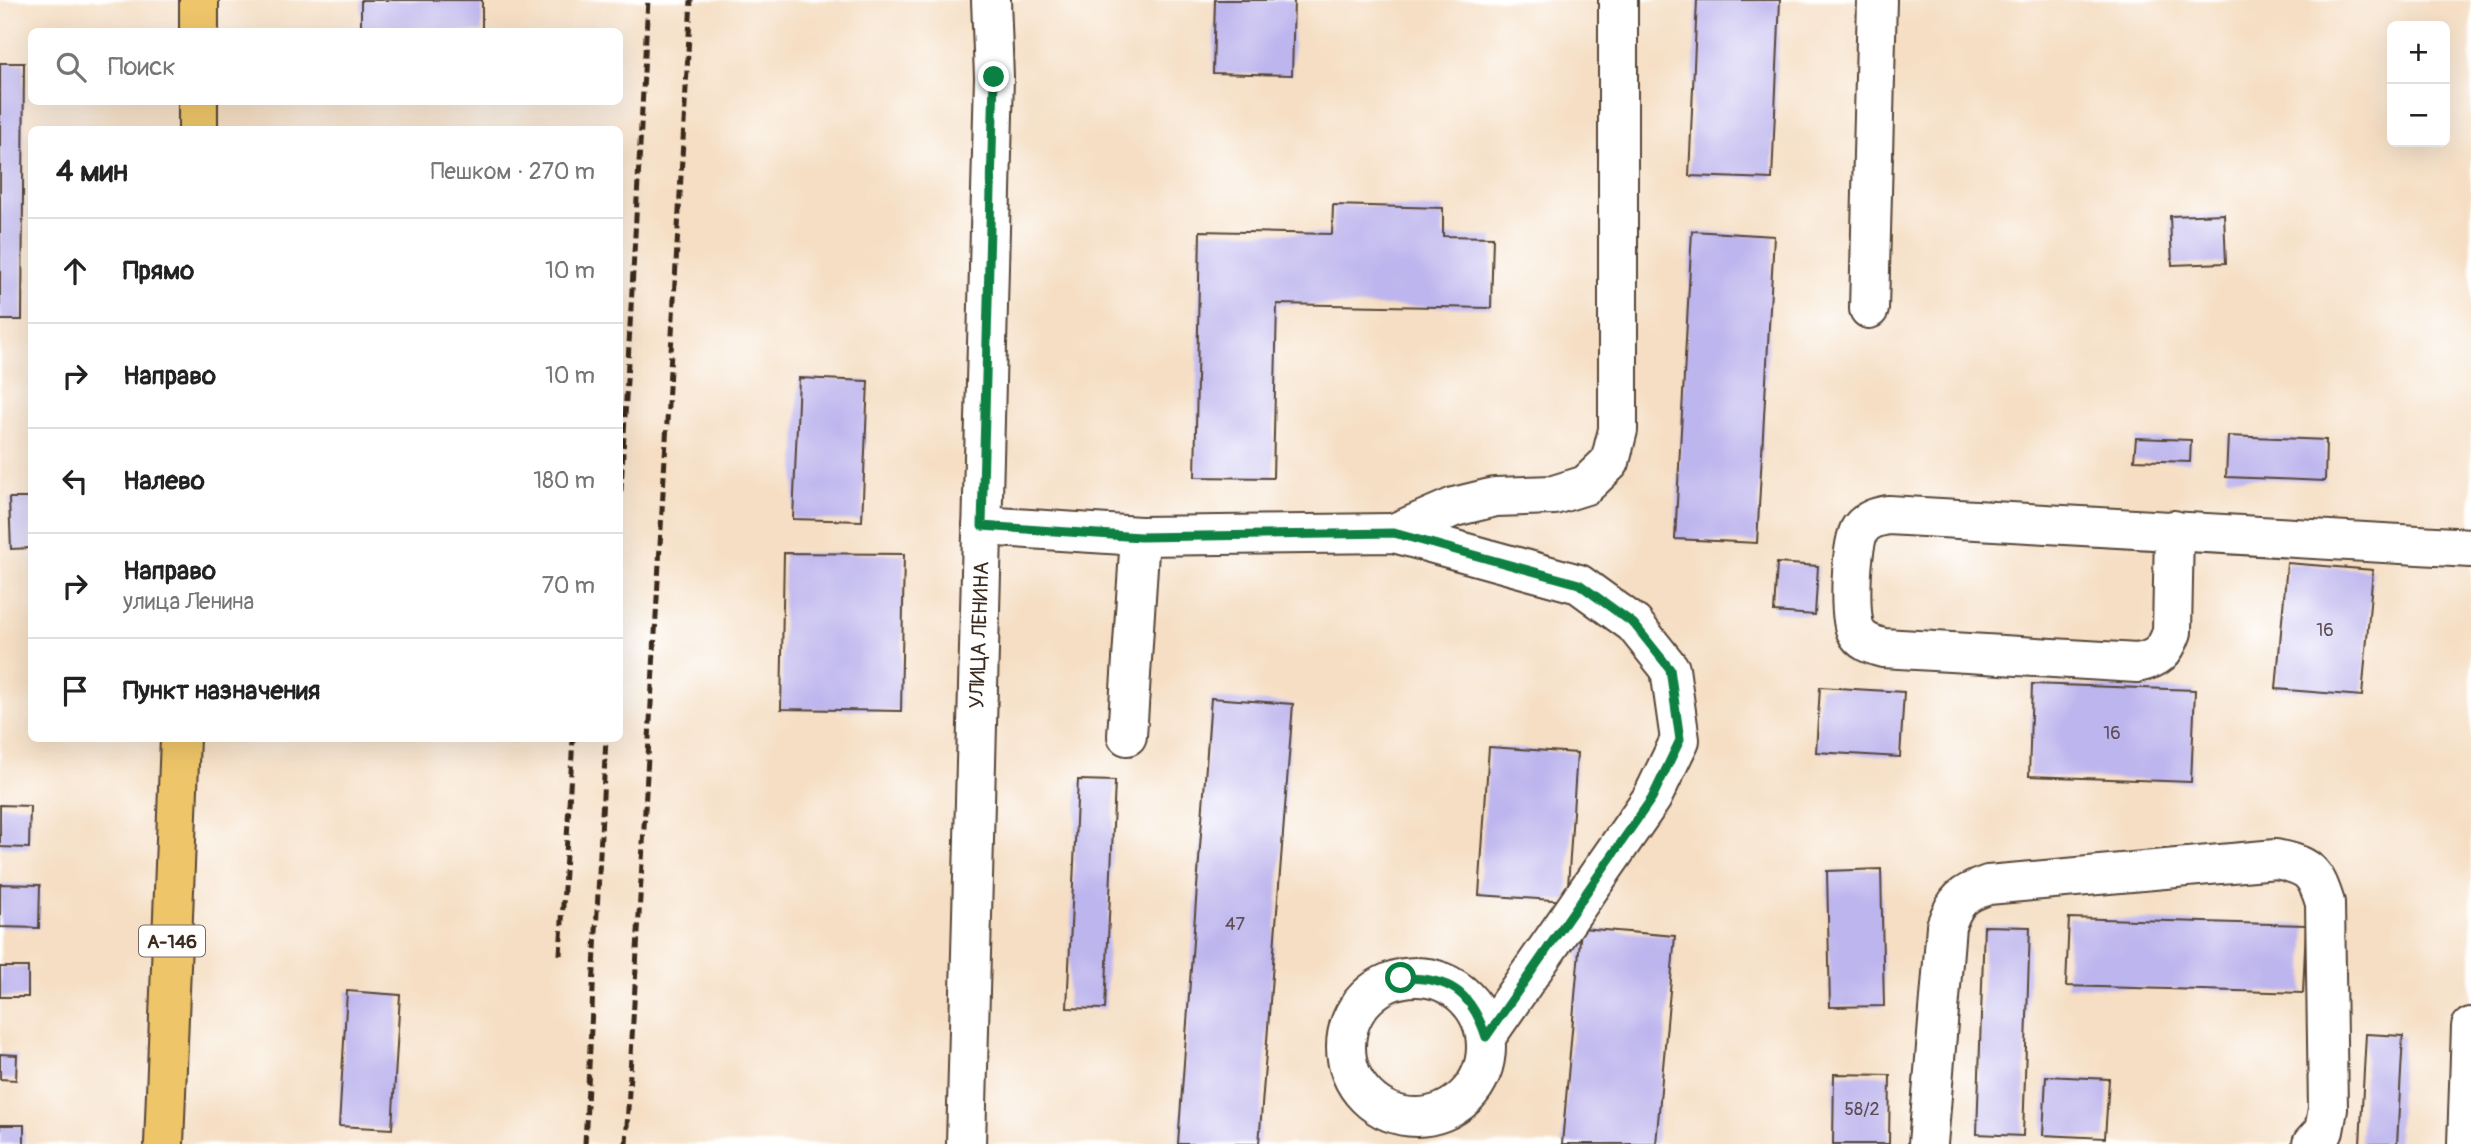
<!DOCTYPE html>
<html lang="ru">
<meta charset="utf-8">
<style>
:root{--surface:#fff;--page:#f6f6f6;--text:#222;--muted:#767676;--line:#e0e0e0}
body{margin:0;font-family:Pangolin,sans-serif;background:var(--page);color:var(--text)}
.controls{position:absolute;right:21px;top:21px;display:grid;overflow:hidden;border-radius:10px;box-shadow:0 7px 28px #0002}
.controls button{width:63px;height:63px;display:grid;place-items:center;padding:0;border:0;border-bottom:2px solid var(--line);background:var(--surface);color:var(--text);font:35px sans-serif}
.stop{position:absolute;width:21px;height:21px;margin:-16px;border:5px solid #0b8043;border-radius:50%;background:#fff}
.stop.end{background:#0b8043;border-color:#fff;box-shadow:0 2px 7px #0008}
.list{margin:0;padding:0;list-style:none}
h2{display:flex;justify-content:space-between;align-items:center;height:91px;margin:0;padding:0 28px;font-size:30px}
h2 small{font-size:23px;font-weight:400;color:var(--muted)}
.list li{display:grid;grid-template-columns:46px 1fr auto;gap:21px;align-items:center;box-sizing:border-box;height:105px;padding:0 28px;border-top:2px solid var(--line)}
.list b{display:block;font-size:26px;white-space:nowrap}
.list p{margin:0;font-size:23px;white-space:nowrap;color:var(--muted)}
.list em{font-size:23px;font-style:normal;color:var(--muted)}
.icon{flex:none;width:38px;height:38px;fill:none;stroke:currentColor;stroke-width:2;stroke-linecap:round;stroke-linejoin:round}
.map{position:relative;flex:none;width:2471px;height:1144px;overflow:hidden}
.search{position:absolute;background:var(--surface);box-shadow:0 7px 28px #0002;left:28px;top:28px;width:595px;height:77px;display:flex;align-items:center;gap:18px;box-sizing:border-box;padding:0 24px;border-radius:10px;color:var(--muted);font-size:26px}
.panel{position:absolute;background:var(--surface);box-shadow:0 7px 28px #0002;left:28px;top:126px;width:595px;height:616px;border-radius:10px}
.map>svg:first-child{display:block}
</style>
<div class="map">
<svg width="2471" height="1144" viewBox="0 0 2471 1144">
<rect width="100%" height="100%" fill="#fff"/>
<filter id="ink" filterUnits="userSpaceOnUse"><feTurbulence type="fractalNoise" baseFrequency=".0143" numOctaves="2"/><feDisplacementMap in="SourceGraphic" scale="14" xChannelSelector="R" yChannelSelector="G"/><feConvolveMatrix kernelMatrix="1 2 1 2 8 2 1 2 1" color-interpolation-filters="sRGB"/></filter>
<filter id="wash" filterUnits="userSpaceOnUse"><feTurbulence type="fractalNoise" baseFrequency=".00686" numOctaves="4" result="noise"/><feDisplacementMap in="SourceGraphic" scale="28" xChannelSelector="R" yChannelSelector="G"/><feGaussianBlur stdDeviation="1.57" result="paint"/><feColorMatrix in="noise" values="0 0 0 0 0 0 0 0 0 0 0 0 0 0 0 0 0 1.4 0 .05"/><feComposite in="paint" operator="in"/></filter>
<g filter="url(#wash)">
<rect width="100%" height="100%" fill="#f5dec3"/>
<g id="blocks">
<g fill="#bdb5ed">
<rect x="361" y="0" width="121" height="32"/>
<polygon points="1215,0 1294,0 1292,75 1213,73"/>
<polygon points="1697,0 1780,0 1772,179 1689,176"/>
<polygon points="0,63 24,63 22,320 0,320"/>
<polygon points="1333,205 1443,208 1443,236 1493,237 1491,308 1277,304 1273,478 1195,477 1200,231 1332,234"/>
<polygon points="2224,214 2226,263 2172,265 2170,216"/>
<polygon points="1692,231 1774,236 1757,543 1675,539"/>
<polygon points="799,378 868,381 862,521 793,519"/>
<polygon points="2228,436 2326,440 2325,481 2226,477"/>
<polygon points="2136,438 2191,440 2190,462 2134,460"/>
<polygon points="9,498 32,498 32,548 11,549"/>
<polygon points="784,553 904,554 901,711 781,709"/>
<polygon points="1777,563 1818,566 1815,615 1774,612"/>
<polygon points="2287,563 2373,570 2362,696 2276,689"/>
<polygon points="2032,684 2195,690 2191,782 2029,776"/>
<polygon points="1820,687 1904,692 1900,757 1816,752"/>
<polygon points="1211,698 1293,704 1259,1144 1178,1144"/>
<polygon points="1489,747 1577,753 1567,901 1479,895"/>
<polygon points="1078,780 1115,781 1105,1009 1067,1008"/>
<polygon points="0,805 30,806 29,848 0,847"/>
<polygon points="1881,869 1884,1006 1830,1007 1827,871"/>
<polygon points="0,884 40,885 39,928 0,927"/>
<polygon points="2069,918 2306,925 2303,993 2066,986"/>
<polygon points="1984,926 2030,927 2023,1136 1977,1134"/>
<polygon points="1581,928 1675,936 1656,1144 1562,1144"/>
<rect x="0" y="967" width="28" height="30"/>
<polygon points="347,991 400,995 392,1129 339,1126"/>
<polygon points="2366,1034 2403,1036 2397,1144 2360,1144"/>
<polygon points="0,1054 17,1055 16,1080 0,1079"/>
<polygon points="1834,1074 1890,1075 1889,1144 1833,1144"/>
<polygon points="2046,1076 2109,1079 2105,1138 2043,1135"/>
<rect x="0" y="1125" width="24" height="19"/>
</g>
</g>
</g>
<g filter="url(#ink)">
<use href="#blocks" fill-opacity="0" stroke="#574537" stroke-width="2"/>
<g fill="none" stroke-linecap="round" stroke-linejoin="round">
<defs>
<g id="minor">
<polyline points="1869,309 1877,0"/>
<polyline points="982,526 1140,536 1394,533 1579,584 1634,624 1670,669 1680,740 1652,798 1486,1037"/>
<path d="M2174 530 2172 632C2165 652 2158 659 2137 663L1883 648C1872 645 1861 642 1856 631 1848 618 1851 542 1860 529 1868 519 1877 517 1888 515L2471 548"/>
<polyline points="1394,533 1454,507 1495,497 1554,495 1586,485 1610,462 1618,430 1618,0"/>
<polyline points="1127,736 1140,536"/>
<circle cx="1416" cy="1047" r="70"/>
<polyline points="966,1144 994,77 991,0"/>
<path d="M1928 1144 1946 926C1955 900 1962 894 1988 885L2276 859C2309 866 2315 871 2325 903L2328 1109 2324 1131 2312 1144"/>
<polyline points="2467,1144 2471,1027"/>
</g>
<g id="major">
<polyline points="199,32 199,0"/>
<polyline points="198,130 198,102"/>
<polyline points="164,1144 180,738"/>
</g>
</defs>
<use href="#minor" stroke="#574537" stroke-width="42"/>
<use href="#major" stroke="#574537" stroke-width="42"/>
<use href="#minor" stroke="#fff" stroke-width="38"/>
<use href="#major" stroke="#eec569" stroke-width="38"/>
<g stroke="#3b2a1e" stroke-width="5" stroke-dasharray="10 5" stroke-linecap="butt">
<polyline points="620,507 648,0"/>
<polyline points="560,955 573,738"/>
<polyline points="585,1144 606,738"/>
<polyline points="626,1144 691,0"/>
</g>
</g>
</g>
<g fill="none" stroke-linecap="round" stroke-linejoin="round" filter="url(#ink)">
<path stroke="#0b8043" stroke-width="9" d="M994 77 982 526 1140 537 1394 533 1579 584 1634 624 1670 669 1680 740 1652 798 1486 1037C1471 991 1449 977 1401 978"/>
</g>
<g text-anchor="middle" stroke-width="5" stroke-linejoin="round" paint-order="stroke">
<g font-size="18" fill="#5c4d52">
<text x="2325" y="636">16</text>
<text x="2112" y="739">16</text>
<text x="1235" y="930">47</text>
<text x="1862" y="1115">58/2</text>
</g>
<rect fill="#fff" stroke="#766a62" stroke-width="2" x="139" y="925.5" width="66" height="31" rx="5"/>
<g font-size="19" font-weight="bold" fill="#3b2a1e">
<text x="172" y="948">А-146</text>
</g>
<g font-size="21" fill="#3b2a1e" stroke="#fff">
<text transform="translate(979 635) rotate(-88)" y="7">УЛИЦА ЛЕНИНА</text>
</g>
</g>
</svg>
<div class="controls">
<button>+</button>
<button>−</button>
</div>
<div class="stop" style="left:1401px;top:978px"></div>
<div class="stop end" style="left:994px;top:77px"></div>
<div class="search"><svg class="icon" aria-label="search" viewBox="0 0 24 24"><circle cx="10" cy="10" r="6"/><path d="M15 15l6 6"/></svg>Поиск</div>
<section class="panel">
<h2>4 мин<small>Пешком · 270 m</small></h2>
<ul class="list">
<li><svg class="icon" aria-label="ahead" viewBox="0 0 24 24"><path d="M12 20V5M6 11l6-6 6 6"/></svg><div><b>Прямо</b></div><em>10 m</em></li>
<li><svg class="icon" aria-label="right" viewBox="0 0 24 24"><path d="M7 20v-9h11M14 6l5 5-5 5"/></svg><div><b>Направо</b></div><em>10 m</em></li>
<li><svg class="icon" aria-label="left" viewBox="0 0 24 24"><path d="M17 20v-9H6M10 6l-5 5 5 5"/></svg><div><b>Налево</b></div><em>180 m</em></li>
<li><svg class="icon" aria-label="right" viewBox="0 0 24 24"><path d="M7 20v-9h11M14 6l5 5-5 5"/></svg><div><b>Направо</b><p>улица Ленина</p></div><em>70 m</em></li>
<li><svg class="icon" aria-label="arrive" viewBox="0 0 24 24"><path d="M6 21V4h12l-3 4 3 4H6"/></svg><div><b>Пункт назначения</b></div></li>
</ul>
</section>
</div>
